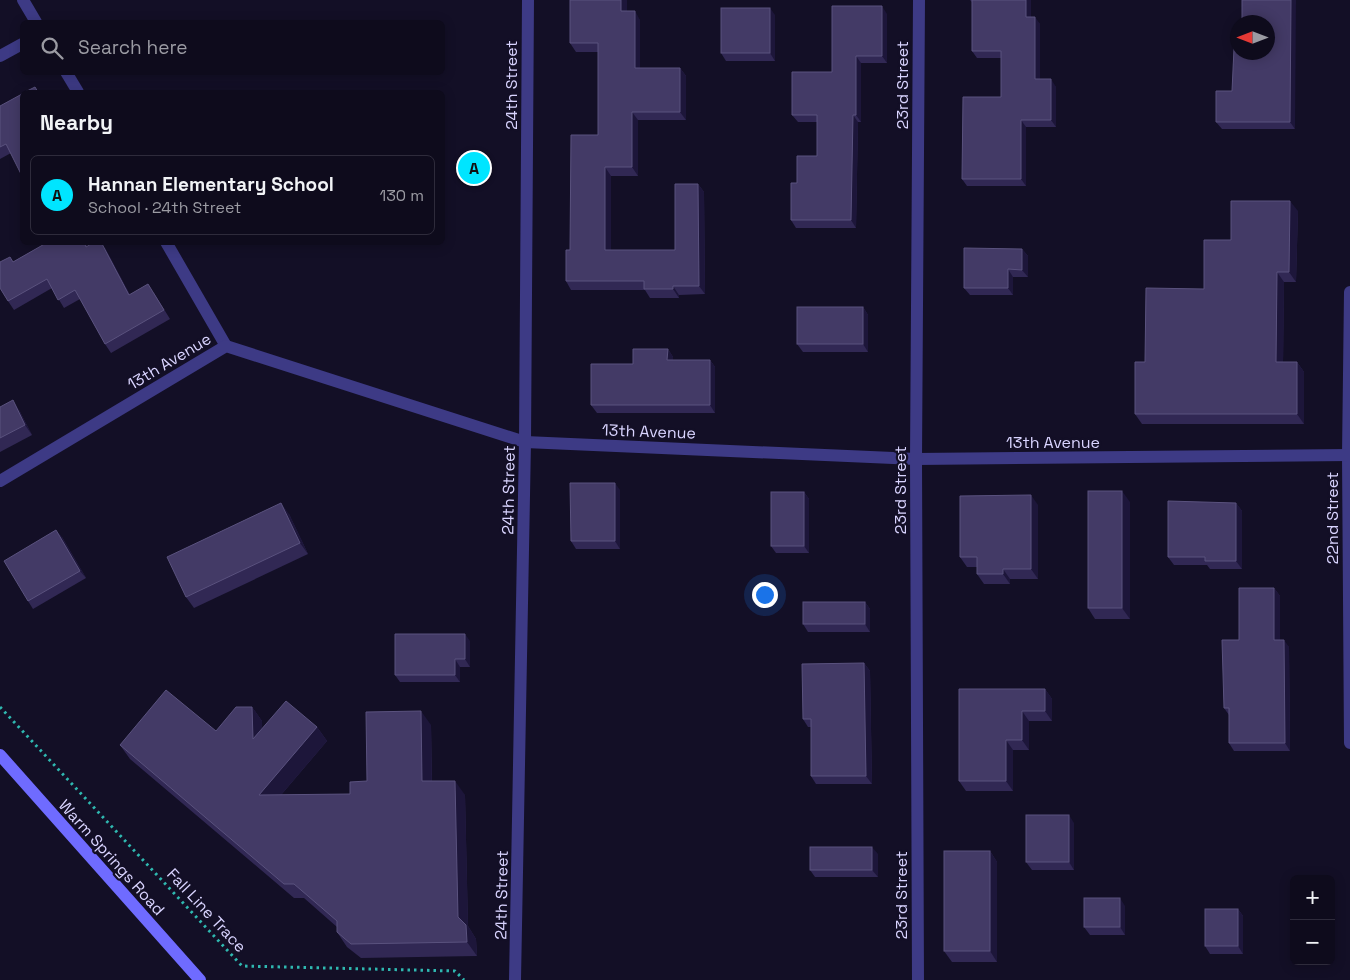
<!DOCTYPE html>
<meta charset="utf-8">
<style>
:root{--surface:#0e0b1c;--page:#1c1929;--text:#f1f3f6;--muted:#9b9ba3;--line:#2e2b3b;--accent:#00e5ff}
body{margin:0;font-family:"Space Grotesk",sans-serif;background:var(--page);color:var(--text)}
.controls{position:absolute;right:15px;bottom:15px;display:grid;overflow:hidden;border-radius:8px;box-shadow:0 2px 12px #0003}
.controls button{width:45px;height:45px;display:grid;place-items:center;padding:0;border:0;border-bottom:1px solid var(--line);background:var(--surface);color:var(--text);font:25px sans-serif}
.compass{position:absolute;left:1230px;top:15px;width:45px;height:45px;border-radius:50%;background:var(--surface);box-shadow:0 2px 12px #0003;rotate:270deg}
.you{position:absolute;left:764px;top:594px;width:18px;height:18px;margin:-12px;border:4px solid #fff;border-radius:50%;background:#1a73e8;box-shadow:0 0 0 8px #1a73e833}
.badge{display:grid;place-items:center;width:32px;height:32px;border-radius:50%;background:var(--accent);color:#111;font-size:16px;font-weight:700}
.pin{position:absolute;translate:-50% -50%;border:2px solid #fff;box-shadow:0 1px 5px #0006}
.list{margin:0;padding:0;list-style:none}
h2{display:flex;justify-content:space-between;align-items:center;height:65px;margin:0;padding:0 20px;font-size:21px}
h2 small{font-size:16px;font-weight:400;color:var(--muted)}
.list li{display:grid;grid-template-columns:32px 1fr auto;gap:15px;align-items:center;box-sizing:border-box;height:80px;margin:0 10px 10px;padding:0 10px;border:1px solid var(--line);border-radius:8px}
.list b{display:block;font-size:19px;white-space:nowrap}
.list p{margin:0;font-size:16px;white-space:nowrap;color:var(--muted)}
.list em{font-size:16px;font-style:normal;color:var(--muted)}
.icon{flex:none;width:28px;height:28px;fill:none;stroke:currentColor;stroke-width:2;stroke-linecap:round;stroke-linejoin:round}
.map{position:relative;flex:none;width:1350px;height:980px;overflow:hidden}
.search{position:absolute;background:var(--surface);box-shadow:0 2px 12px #0003;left:20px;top:20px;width:425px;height:55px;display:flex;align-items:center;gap:12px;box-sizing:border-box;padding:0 18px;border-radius:8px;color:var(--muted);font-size:19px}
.panel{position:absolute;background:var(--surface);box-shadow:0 2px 12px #0003;left:20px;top:90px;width:425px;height:155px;border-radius:8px}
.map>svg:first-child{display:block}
</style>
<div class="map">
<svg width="1350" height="980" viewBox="0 0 1350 980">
<rect width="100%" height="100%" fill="#130f26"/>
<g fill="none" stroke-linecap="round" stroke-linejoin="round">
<polyline stroke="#2fb8b0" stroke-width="3" stroke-dasharray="2.5 4" stroke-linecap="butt" points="0,707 242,966 455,971 464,980"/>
<polyline stroke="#3d3a85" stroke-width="12" points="0,56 22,44"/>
<g stroke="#3d3a85" stroke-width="12">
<polyline points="23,0 36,22"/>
<polyline points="66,72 78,92"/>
<polyline points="166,242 226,346"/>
<polyline points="1350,292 1348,455 1350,743"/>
<polyline points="0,481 226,346 525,442 916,459 1350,455"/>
<polyline points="515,980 525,442 528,0"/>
<polyline points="918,980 916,459 919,0"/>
</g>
<polyline stroke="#6f6bff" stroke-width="12" points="0,755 200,980"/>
</g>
<g fill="#312854">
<polygon points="627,0 627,11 640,20 640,68 680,68 686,76 686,120 638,120 638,176 611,176 611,250 675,250 698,184 704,192 705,294 679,295 679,298 650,298 645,290 571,290 566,281 570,250 598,135 598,52 576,52 570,43"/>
<polygon points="970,0 1031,0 1031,17 1040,24 1040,79 1056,87 1056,127 1026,127 1026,186 967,186 962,179 1001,97 1001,58 977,58 972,51 972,2"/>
<polygon points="887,14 887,63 861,63 861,122 858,122 856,228 796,228 791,220 797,183 817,156 817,122 798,122 792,115"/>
<polygon points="775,15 775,61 726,61 721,53"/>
<polygon points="1268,52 1295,129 1222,129 1216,122 1232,91"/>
<polygon points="0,106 11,153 0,159"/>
<polygon points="1298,211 1296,282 1284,282 1283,362 1297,362 1304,372 1304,424 1142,424 1135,414 1145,362 1204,289 1231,240"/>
<polygon points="48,242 85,242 87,246 105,248 130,295 154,293 170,319 111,353 105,344 80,299 64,308 52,288 14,310 8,301 13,262"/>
<polygon points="1022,249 1028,256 1028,277 1013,277 1013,295 970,295 964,288"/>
<polygon points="863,307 868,315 868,352 803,352 797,344"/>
<polygon points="668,349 673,357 673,360 710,360 715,367 715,413 597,413 591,405 633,364"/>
<polygon points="0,407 19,410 32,435 0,452"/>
<polygon points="620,490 620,549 576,549 571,541"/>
<polygon points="804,492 809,499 809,553 776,553 771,546"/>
<polygon points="1130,502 1130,619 1095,619 1088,608"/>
<polygon points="1236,503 1242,511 1242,569 1210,569 1207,565 1174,565 1168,557"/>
<polygon points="1038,505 1038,579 1010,579 1010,584 984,584 977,574 977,567 967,567 960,557"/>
<polygon points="289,514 308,554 194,608 186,597"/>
<polygon points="62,537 86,578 33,609 28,601"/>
<polygon points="1274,588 1280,596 1280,640 1289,647 1290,751 1234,751 1229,743 1229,715 1224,708 1239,640"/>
<polygon points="865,602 870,609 870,632 808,632 803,624"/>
<polygon points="470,641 470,667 460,667 460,682 400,682 395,675"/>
<polygon points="864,663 870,671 872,784 816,784 811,776 811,727 808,727 803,719"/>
<polygon points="959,689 1045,689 1052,699 1052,721 1029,721 1029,750 1013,750 1013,791 966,791 959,781"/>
<polygon points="252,707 262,721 262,729 317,727 327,741 281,795 350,794 367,781 431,725 432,781 465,795 468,926 476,939 477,956 361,958 347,947 337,932 337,927 304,898 294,898 130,759 120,745 216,731"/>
<polygon points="1074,823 1074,870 1032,870 1026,862"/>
<polygon points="990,851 997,862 997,962 952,962 944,951"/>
<polygon points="878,854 878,877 815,877 810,870"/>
<polygon points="1125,906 1125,935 1090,935 1084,927"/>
<polygon points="1238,909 1243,916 1243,954 1210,954 1205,946"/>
</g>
<g fill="#1d163a">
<polygon points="621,0 627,0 627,20 621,11"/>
<polygon points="1026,0 1031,0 1031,24 1026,17"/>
<polygon points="1291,0 1296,0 1295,129 1290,122"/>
<polygon points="882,6 887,14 887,63 882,56"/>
<polygon points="770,8 775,15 775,61 770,53"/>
<polygon points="635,11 640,20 640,76 635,68"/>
<polygon points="1035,17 1040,24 1040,87 1035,79"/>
<polygon points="856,56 861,63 861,122 856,115"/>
<polygon points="680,68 686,76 686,120 680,112"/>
<polygon points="1051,79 1056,87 1056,127 1051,120"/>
<polygon points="632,112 638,120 638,176 632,167"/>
<polygon points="853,115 858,122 856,228 851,220"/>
<polygon points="1021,120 1026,127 1026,186 1021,179"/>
<polygon points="605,167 611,176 611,258 605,250"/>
<polygon points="698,184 704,192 705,294 699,286"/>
<polygon points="1290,201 1298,211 1296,282 1289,272"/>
<polygon points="101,242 105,248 135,304 129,295"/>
<polygon points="1022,249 1028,256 1028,277 1022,270"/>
<polygon points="1008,269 1013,277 1013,295 1008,288"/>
<polygon points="1277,272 1284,282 1283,372 1276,362"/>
<polygon points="673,286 679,295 679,298 673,289"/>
<polygon points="863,307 868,315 868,352 863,344"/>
<polygon points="668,349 673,357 673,367 667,360"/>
<polygon points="710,360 715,367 715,413 710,405"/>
<polygon points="1297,362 1304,372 1304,424 1297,414"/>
<polygon points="13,400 19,410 32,435 25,425"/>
<polygon points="615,483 620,490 620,549 615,541"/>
<polygon points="1122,491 1130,502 1130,619 1122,608"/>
<polygon points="804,492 809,499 809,553 804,546"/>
<polygon points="1031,495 1038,505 1038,579 1031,569"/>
<polygon points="281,503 289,514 308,554 300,543"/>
<polygon points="1236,503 1242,511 1242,569 1236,561"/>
<polygon points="56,530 62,537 86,578 80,571"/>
<polygon points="1003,569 1010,579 1010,584 1003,574"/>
<polygon points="1274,588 1280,596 1280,647 1274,640"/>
<polygon points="865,602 870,609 870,632 865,624"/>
<polygon points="465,634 470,641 470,667 465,659"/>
<polygon points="1284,640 1289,647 1290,751 1285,743"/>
<polygon points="455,659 460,667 460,682 455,675"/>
<polygon points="864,663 870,671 872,784 866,776"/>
<polygon points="1045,689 1052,699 1052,721 1045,711"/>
<polygon points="252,707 262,721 263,753 253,739"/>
<polygon points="421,711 431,725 432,795 422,781"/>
<polygon points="1022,711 1029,721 1029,750 1022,740"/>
<polygon points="317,727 327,741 269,809 259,795"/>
<polygon points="1006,740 1013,750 1013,791 1006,781"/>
<polygon points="455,781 465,795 468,926 476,939 477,956 467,942 458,917"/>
<polygon points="1069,815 1074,823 1074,870 1069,862"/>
<polygon points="872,847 878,854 878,877 872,870"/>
<polygon points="990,851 997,862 997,962 990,951"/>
<polygon points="1120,898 1125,906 1125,935 1120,927"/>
<polygon points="1238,909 1243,916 1243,954 1238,946"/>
</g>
<g fill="#433a66" stroke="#5a527e">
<polygon points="570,0 621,0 621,11 635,11 635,68 680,68 680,112 632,112 632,167 605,167 605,250 675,250 675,184 698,184 699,286 673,286 673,289 644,289 644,281 566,281 566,250 570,250 571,135 598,135 598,43 570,43"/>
<polygon points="972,0 1026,0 1026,17 1035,17 1035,79 1051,79 1051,120 1021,120 1021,179 962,179 963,97 1001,97 1001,51 972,51"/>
<polygon points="1242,0 1291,0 1290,122 1216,122 1216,91 1232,91 1235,27 1238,27 1238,52 1268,52 1268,22 1242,22"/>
<polygon points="832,6 882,6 882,56 856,56 856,115 853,115 851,220 791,220 791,183 797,183 797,156 817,156 817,115 792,115 792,72 832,72"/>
<rect x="721" y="8" width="49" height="45"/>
<polygon points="35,87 38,92 25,92"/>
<polygon points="22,94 22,176 6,144 0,147 0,106"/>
<polygon points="1231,201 1290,201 1289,272 1277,272 1276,362 1297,362 1297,414 1135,414 1135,362 1145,362 1146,288 1204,289 1204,240 1231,240"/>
<polygon points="48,242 84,242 86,247 94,242 101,242 129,295 148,284 164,310 105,344 75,290 58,300 47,279 8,301 0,288 0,262 10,257 13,262"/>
<polygon points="964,248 1022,249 1022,270 1008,269 1008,288 964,288"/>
<rect x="797" y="307" width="66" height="37"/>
<polygon points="633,349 668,349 667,360 710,360 710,405 591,405 591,364 633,364"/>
<polygon points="13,400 25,425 0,438 0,407"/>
<polygon points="570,483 615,483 615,541 571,541"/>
<rect x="1088" y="491" width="34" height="117"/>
<rect x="771" y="492" width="33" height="54"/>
<polygon points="1031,495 1031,569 1003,569 1003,574 977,574 977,557 960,557 960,496"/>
<polygon points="1168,501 1236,503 1236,561 1205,561 1205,557 1168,557"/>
<polygon points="281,503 300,543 186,597 167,557"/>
<polygon points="56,530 80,571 28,601 4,561"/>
<polygon points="1239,588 1274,588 1274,640 1284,640 1285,743 1229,743 1229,708 1224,708 1222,640 1239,640"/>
<rect x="803" y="602" width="62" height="22"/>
<polygon points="395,634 465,634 465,659 455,659 455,675 395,675"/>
<polygon points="864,663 866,776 811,776 811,719 803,719 802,664"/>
<polygon points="959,689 1045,689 1045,711 1022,711 1022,740 1006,740 1006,781 959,781"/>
<polygon points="166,690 216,731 236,707 252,707 253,739 286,701 317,727 259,795 350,794 350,782 367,781 366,712 421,711 422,781 455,781 458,917 466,925 467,942 351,944 337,932 337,921 294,884 284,884 120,745"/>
<rect x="1026" y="815" width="43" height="47"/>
<rect x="810" y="847" width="62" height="23"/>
<rect x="944" y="851" width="46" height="100"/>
<rect x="1084" y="898" width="36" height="29"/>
<rect x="1205" y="909" width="33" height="37"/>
</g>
<g text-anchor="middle" stroke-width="4.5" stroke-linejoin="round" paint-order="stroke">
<g font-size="16" fill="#d9d4ff" stroke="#130f26">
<text transform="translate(511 85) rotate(-90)" y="6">24th Street</text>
<text transform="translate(902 85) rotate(-90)" y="6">23rd Street</text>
<text transform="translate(169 361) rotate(-31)" y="6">13th Avenue</text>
<text transform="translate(649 431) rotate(2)" y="6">13th Avenue</text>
<text x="1053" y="448">13th Avenue</text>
<text transform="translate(508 490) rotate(-89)" y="6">24th Street</text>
<text transform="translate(900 490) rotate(-90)" y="6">23rd Street</text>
<text transform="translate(1332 518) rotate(-90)" y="6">22nd Street</text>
<text transform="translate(112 857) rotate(48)" y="6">Warm Springs Road</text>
<text transform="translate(501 895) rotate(-89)" y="6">24th Street</text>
<text transform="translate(901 895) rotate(-90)" y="6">23rd Street</text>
<text transform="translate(207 910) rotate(47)" y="6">Fall Line Trace</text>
</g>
</g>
</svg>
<div class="controls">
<button>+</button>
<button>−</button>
</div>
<svg class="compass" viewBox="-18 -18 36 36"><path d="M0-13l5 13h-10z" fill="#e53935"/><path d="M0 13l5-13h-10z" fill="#9b9ba3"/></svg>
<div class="you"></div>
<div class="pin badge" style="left:474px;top:168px">A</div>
<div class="search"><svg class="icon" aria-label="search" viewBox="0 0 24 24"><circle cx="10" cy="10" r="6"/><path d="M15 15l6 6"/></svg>Search here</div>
<section class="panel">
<h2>Nearby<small></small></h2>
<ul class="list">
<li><span class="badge">A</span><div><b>Hannan Elementary School</b><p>School · 24th Street</p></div><em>130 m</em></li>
</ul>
</section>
</div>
